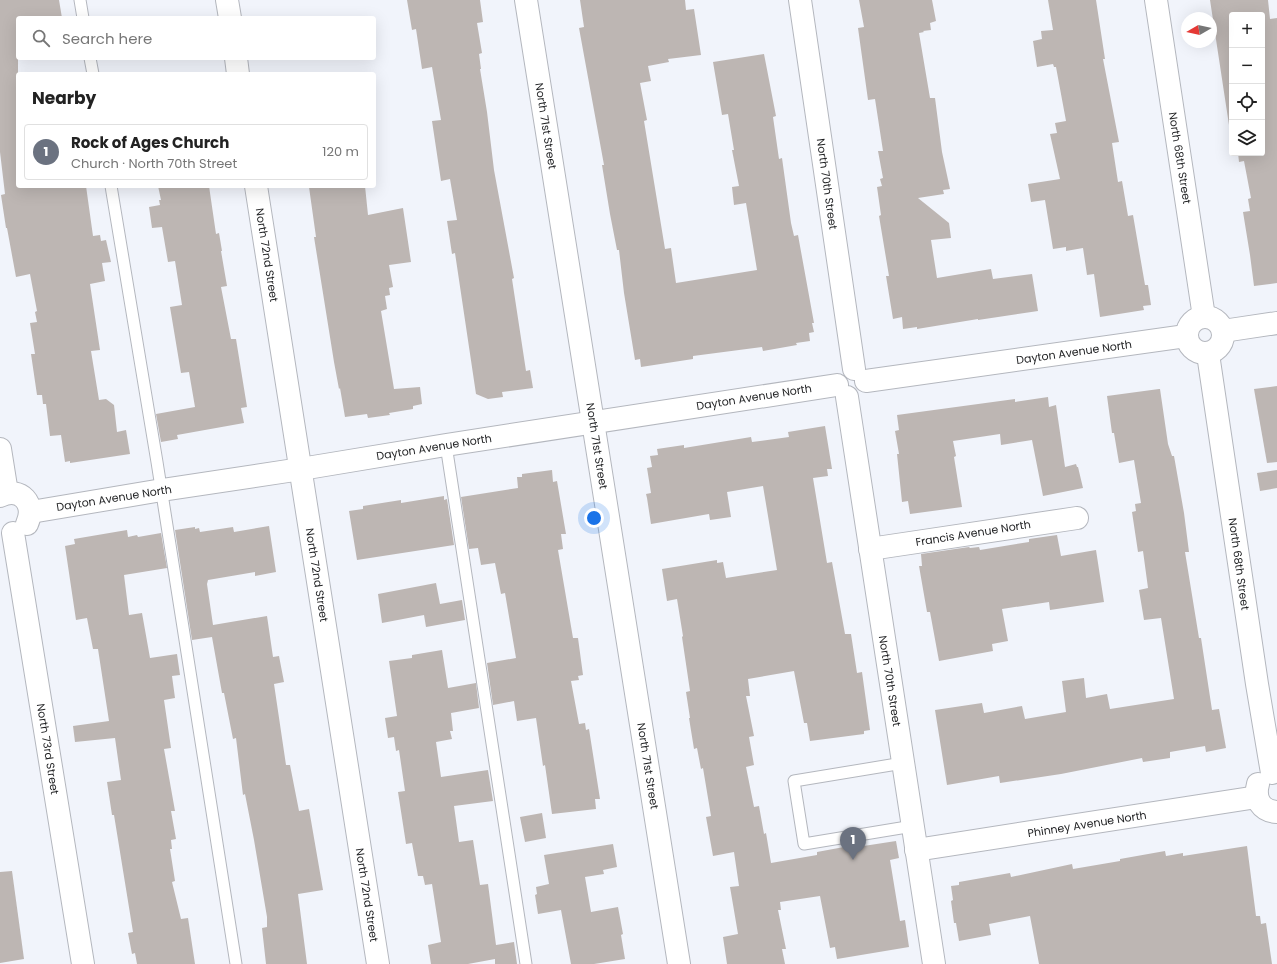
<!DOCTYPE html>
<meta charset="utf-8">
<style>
:root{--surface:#fff;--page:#f2f2f2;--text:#222;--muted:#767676;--line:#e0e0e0;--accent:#2563eb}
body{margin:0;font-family:Poppins,sans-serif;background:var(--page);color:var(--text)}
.controls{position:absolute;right:12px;top:12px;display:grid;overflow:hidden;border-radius:4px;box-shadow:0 4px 16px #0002}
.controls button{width:36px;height:36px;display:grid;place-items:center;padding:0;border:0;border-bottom:1px solid var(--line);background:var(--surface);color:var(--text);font:20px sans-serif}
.compass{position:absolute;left:1181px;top:12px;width:36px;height:36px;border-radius:50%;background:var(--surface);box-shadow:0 4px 16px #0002;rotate:261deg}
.you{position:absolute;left:594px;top:518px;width:14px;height:14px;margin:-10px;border:3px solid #fff;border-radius:50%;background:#1a73e8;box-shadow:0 0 0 6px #1a73e833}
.badge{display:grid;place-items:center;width:26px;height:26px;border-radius:50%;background:var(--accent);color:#fff;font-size:13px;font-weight:700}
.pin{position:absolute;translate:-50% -33px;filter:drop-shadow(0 1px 2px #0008)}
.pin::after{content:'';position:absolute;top:21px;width:14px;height:12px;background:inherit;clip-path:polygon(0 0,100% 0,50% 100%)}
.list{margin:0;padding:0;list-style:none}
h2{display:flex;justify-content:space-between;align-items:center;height:52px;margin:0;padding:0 16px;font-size:17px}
h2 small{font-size:13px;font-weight:400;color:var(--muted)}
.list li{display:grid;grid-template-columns:26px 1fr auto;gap:12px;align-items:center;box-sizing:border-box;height:56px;margin:0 8px 8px;padding:0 8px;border:1px solid var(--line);border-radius:4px}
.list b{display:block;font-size:15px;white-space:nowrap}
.list p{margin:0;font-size:13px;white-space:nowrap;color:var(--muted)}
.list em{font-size:13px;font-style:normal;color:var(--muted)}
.icon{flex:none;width:22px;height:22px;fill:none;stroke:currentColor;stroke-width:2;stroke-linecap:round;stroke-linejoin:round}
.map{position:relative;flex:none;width:1277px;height:964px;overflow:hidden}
.search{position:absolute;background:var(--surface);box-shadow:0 4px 16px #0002;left:16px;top:16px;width:360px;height:44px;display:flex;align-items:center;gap:10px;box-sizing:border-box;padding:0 14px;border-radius:4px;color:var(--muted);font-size:15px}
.panel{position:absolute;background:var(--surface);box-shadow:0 4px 16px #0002;left:16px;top:72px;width:360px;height:116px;border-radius:4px}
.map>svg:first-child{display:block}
</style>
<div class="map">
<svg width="1277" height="964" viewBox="0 0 1277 964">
<rect width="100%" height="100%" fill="#f1f4fb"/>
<g fill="#bdb6b3">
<polygon points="0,0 59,0 62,18 18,18 18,186 86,186 93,236 100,235 101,241 106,240 111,262 102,263 105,281 90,284 100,350 91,351 99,400 106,399 114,405 117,432 126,430 130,454 70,463 70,461 65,462 61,435 50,436 46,404 43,404 42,395 37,395 31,354 35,354 30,323 37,322 35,312 37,311 30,274 16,277 7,228 6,228 1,195 5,194 0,152"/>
<polygon points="407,0 480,0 483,22 477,23 482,53 479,54 481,69 480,69 487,112 494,170 514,278 512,279 526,371 530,370 533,388 502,392 503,397 488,399 476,394 455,253 452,254 447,221 457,220 450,179 441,181 432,121 441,120 432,67 422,69 416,29 412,30"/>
<polygon points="580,0 685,0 686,10 694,9 701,55 668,59 669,62 648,66 651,81 640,83 647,120 644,121 665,249 671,248 676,283 757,270 746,203 734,205 732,187 739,186 732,150 734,150 728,114 722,115 713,62 764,54 776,116 773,117 779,159 782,158 791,223 794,236 798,235 814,323 812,323 814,332 809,333 810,341 796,343 797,345 763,351 762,347 693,356 693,359 641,367 640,359 635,360 624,293 619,250 617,250 610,214 602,165 604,165 579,28 584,27"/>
<polygon points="859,0 932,0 936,21 930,23 931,30 923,31 924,32 919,33 930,98 935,98 942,152 950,189 943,190 944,194 918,198 949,223 951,238 931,240 937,278 991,269 993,279 1032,274 1038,311 978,320 978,319 917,329 917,327 903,329 902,317 893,319 886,276 889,276 879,216 881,215 877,187 882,186 880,179 883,178 878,151 883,151 875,99 868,100 858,28 864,27"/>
<polygon points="1048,0 1096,0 1105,59 1103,59 1119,142 1112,143 1118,182 1122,181 1128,216 1133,215 1145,285 1148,285 1151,305 1143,306 1144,310 1100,317 1094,274 1087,275 1083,248 1066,251 1066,247 1053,249 1045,200 1031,202 1028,184 1060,179 1050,134 1057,133 1055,123 1066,121 1056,67 1054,67 1053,64 1037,67 1033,41 1042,39 1041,31 1053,30"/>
<polygon points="1210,0 1268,0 1270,19 1277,18 1277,283 1254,286 1250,255 1243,212 1250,211 1248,199 1251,198 1244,161 1239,162 1238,153 1262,153 1262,15 1232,15 1232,124 1229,125"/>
<polygon points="158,186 209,186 216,234 219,233 222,251 221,251 227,286 221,287 231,339 236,339 247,407 241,408 244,423 177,435 178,439 161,442 156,414 195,407 189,372 181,373 170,307 182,305 175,261 168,262 162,227 152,228 149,207 160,205 159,200 161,200"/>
<polygon points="319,186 365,186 368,215 403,208 411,262 389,265 393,287 389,288 390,295 385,296 387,309 381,311 394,389 420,387 422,404 413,406 413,409 389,413 390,415 368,418 367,414 345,417 340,388 339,389 334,362 314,237 316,237 309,187"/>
<polygon points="1277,386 1277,462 1267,463 1254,389"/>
<polygon points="1159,389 1160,389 1168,444 1172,456 1174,456 1184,513 1189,552 1185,552 1199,638 1201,638 1212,710 1219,709 1226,748 1206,752 1205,746 1170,752 1170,758 1143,762 1142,758 1061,774 1000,783 999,776 947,785 935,710 982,703 984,713 1022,706 1025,719 1066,712 1062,681 1084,678 1086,698 1107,694 1110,709 1174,699 1161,618 1144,620 1139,590 1148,588 1143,551 1138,552 1132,512 1136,511 1135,504 1141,503 1134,460 1119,463 1114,433 1112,433 1107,396"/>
<polygon points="1048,397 1049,407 1056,405 1065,467 1076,464 1077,467 1078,467 1083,488 1043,496 1032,440 1001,445 1000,434 953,441 956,456 954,457 962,507 910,514 908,501 902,502 897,454 899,454 895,431 899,430 897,415 1015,399 1015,402"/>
<polygon points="825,426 832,469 827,469 828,476 813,478 827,563 832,562 845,634 851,634 857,673 862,672 870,730 864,731 864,734 810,741 807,723 804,723 794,671 748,679 750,696 746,696 754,736 749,737 754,765 746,767 754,807 759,806 764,834 766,833 771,863 817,855 817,852 844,847 844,849 896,841 899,858 890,860 900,921 905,920 909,947 837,959 835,947 830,948 820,896 780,902 781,910 778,910 786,949 782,949 785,964 727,964 723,937 738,934 730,887 739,886 734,852 713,856 706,817 711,816 703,768 701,769 697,748 694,749 689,718 690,718 686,692 690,691 682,637 683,636 677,599 667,601 662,569 717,560 717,563 723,562 726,578 777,570 763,486 727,492 731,517 710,520 709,514 651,524 647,498 646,494 651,493 647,468 652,467 650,456 658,455 657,449 684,445 684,448 751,437 752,442 789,437 788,432"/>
<polygon points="552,470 553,482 557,481 566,534 561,534 563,549 558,550 573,638 578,638 583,675 578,676 579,680 571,681 579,724 585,723 586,730 589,729 600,799 595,799 596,809 552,814 545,765 543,766 536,718 517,721 514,701 493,705 487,663 516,658 505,593 501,594 495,563 481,565 478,548 469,549 461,497 518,488 517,477 522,477 522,474"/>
<polygon points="1277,470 1277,488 1260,491 1257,473"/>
<polygon points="444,496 444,500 447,499 454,545 357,560 349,511 363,509 363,506 401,500 401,503"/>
<polygon points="269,526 276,572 255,576 255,572 208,580 207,584 213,625 267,616 273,657 279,656 284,682 274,684 286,765 290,765 299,811 309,809 323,890 298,894 307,964 266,964 262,928 267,927 267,917 254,840 245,794 243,795 236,738 233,739 224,693 222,693 212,637 192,640 175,530 195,527 195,529 199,528 200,532 233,527 234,532"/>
<polygon points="127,530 128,537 137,535 138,537 161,533 167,568 124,575 129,615 142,613 150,658 177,654 180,675 172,676 175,698 164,700 171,748 164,749 175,811 171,811 176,839 171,840 172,849 170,849 175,881 172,882 181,919 188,918 195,964 137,964 135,953 132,954 128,933 133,932 114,815 112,815 107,782 121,780 115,738 75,742 73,726 109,721 98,649 93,649 87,618 76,620 65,546 75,544 74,539"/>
<polygon points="1057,535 1061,556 1096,550 1104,602 1050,610 1049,602 1002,609 1008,641 992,644 993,651 939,661 930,612 927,612 919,566 922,566 921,554 969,547 970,548 979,547 980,550 1029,542 1029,539"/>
<polygon points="436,583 440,604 462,600 465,620 426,627 424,615 382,623 378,594"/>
<polygon points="442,650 448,688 476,683 479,708 451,713 453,731 450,731 452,739 436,742 441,777 488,770 493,801 454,806 459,842 473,840 480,885 488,884 496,945 514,942 517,964 495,964 495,959 468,964 431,964 428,945 441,942 432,884 425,885 423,876 418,876 412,843 406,844 398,792 405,791 399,750 396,751 394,737 388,738 385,718 397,716 389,661 412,658 412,655"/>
<polygon points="542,813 546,838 525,842 520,817"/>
<polygon points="613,844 617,867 603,870 604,874 585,877 591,912 618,907 623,934 621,935 625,959 594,964 571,964 561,910 538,914 535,895 537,894 536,887 549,884 544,855"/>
<polygon points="1247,846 1256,916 1260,916 1261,924 1266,923 1272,964 1039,964 1030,916 989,924 991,935 959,941 956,923 954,923 951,901 953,900 951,886 959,885 959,882 1010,873 1011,877 1072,864 1073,869 1120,861 1120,859 1165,851 1166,856 1183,853 1183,856"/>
<polygon points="12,871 24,959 0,963 0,872"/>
</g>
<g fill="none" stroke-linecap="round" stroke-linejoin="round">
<defs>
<g id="service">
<polyline points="80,0 83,18"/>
<polyline points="90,58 93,74"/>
<polyline points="111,186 157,462 236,964"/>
<polyline points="446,445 526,964"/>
<polyline points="903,763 794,781 804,844 913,826"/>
</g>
<g id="minor">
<polyline points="227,0 230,18"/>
<polyline points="526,0 679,964"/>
<polyline points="800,0 854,369"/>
<polyline points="1156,0 1204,317"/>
<polyline points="236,58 238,74"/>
<polyline points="256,186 378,964"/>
<circle cx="1205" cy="335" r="18"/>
<polyline points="1223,331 1277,323"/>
<polyline points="1208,354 1257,684 1272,773"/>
<polyline points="866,381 1186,336"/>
<polyline points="847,397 934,964"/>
<polyline points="0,449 7,493"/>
<path d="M0 496C21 486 36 504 27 524"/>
<polyline points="31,512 162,490 301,469 446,445 837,385"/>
<polyline points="13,533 83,964"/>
<polyline points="870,549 1077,518"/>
<path d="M1258 784C1254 799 1261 811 1277 812"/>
<polyline points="916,850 1257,797"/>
</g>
</defs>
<use href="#service" stroke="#b4b7be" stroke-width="13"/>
<use href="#minor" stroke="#b4b7be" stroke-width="24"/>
<use href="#service" stroke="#fff" stroke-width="11"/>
<use href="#minor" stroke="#fff" stroke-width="22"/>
</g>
<g text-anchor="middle" stroke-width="3" stroke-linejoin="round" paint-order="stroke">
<g font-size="11" fill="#1e1f21" stroke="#fff">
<text transform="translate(546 126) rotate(81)" y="4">North 71st Street</text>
<text transform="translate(1180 158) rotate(81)" y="4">North 68th Street</text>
<text transform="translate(827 184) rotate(82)" y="4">North 70th Street</text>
<text transform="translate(267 255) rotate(81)" y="4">North 72nd Street</text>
<text transform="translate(1074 352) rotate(-8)" y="4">Dayton Avenue North</text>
<text transform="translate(754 397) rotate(-9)" y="4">Dayton Avenue North</text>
<text transform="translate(597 446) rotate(81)" y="4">North 71st Street</text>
<text transform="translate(434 447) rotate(-9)" y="4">Dayton Avenue North</text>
<text transform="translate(114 498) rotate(-9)" y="4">Dayton Avenue North</text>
<text transform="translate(973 533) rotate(-9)" y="4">Francis Avenue North</text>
<text transform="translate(1239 564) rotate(82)" y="4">North 68th Street</text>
<text transform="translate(317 575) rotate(81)" y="4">North 72nd Street</text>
<text transform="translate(890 681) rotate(81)" y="4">North 70th Street</text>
<text transform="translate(48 749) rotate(81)" y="4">North 73rd Street</text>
<text transform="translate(648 766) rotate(81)" y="4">North 71st Street</text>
<text transform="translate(1087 824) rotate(-9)" y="4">Phinney Avenue North</text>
<text transform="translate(367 895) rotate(81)" y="4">North 72nd Street</text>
</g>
</g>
</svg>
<div class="controls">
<button>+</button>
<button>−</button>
<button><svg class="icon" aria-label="locate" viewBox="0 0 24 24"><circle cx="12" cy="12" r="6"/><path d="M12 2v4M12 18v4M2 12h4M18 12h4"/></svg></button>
<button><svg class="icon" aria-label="layers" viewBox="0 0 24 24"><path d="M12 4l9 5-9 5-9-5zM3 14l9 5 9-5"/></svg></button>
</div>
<svg class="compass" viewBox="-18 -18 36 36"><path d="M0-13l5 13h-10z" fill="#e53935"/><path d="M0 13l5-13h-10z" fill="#767676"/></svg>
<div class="you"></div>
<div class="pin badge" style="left:853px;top:860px;background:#6b7280">1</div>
<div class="search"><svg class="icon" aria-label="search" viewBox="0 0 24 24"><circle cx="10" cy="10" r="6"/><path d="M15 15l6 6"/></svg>Search here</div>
<section class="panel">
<h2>Nearby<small></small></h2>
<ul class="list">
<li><span class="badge" style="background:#6b7280">1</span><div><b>Rock of Ages Church</b><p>Church · North 70th Street</p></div><em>120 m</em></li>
</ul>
</section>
</div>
